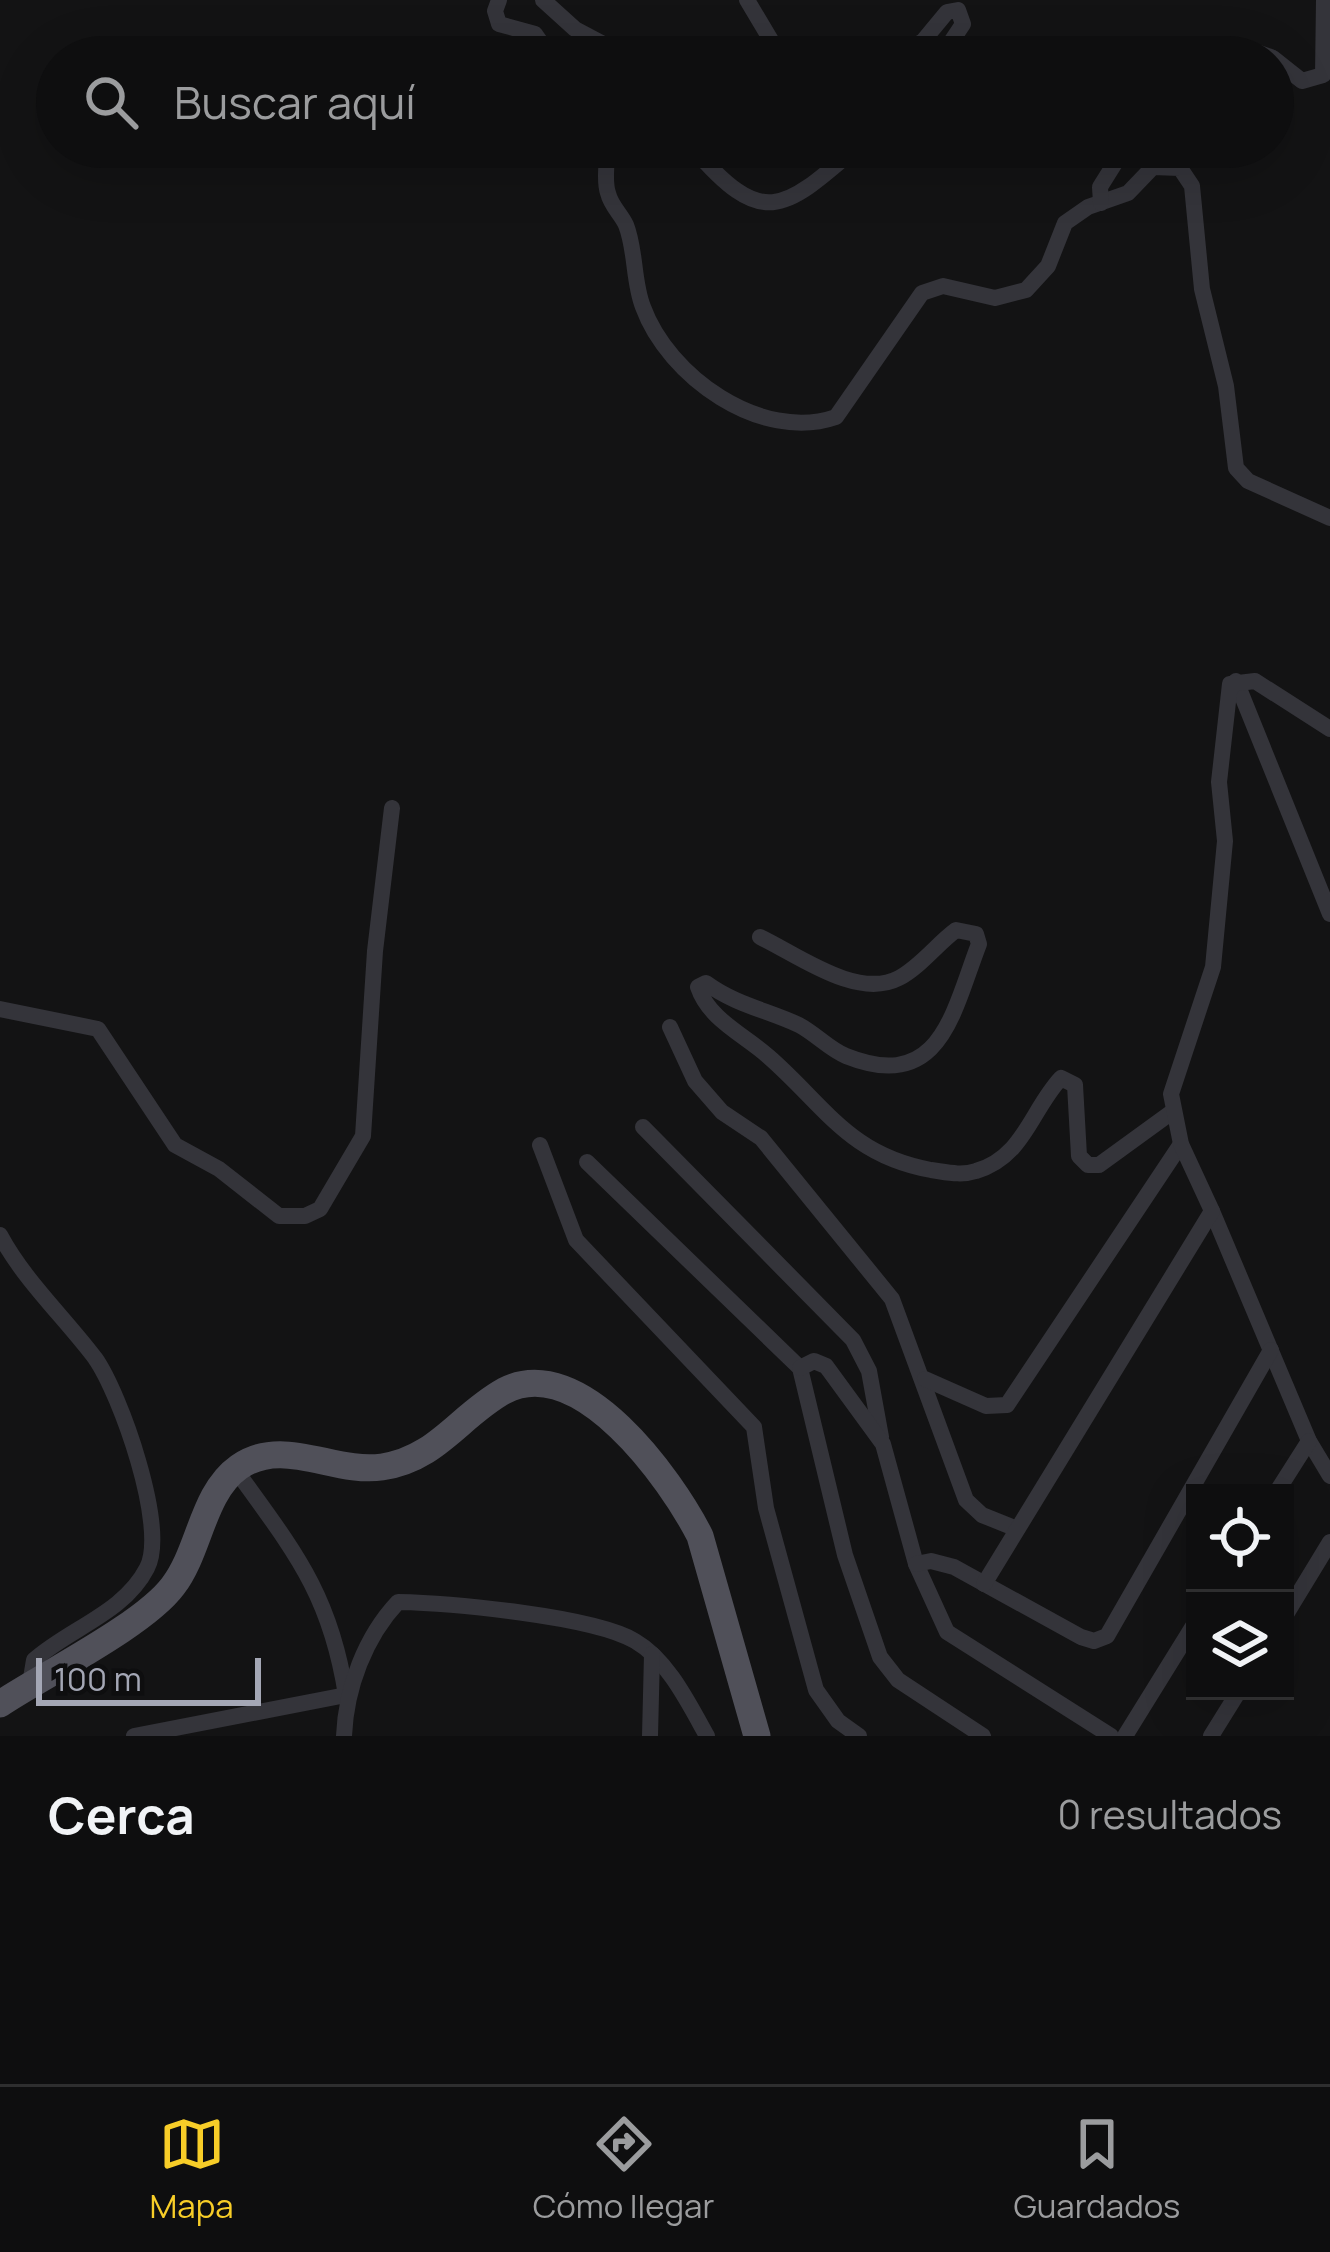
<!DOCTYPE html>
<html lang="es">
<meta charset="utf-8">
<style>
:root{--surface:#0e0e0f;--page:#171718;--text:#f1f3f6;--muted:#9b9c9e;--line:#2e2e2f;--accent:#f7cd28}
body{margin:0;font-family:Manrope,sans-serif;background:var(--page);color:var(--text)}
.controls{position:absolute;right:36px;bottom:36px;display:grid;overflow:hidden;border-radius:0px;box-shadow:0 12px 48px #0002}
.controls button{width:108px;height:108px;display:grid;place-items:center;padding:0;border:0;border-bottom:3px solid var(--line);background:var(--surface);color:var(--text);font:60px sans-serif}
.scale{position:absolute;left:36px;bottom:30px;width:225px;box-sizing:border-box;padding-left:12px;border:6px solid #a4a7b5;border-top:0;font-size:33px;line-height:42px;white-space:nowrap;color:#a4a7b5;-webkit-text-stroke:9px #0e0e0f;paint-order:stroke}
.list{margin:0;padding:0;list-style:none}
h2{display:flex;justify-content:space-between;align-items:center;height:156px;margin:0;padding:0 48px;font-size:51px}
h2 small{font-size:39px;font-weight:400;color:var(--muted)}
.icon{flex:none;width:66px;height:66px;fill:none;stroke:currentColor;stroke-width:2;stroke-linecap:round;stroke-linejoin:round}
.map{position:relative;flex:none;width:1330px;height:1736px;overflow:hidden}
.search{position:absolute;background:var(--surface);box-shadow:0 12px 48px #0002;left:36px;right:36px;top:36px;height:132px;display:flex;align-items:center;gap:30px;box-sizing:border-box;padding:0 42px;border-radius:66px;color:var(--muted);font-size:45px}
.sheet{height:348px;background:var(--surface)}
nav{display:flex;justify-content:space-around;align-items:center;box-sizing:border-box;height:168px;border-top:3px solid var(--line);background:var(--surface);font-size:33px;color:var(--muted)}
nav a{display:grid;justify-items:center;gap:6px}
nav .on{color:var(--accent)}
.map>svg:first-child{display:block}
</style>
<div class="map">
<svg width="1330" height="1736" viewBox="0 0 1330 1736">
<rect width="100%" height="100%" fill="#131314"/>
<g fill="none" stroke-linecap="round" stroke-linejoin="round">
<g stroke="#34343a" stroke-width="16">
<polyline points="499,0 495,11 499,24 535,34 551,57"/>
<polyline points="543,0 575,29 628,57"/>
<polyline points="747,0 781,57"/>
<polyline points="898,57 923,41 947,12 958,10 963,24 941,57"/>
<polyline points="1207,57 1242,47 1271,57"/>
<polyline points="1273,58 1302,81 1323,75 1324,0"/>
<path d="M605 147C609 163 603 178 608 193 611 206 621 214 626 225 636 250 633 282 643 307 668 376 761 443 836 417L922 293 943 286 995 298 1026 290 1048 266 1065 223 1088 207 1128 193 1153 167 1180 168 1192 186 1202 289 1226 386 1236 468 1248 481 1330 518"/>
<path d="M692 147C763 230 783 211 857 147"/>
<polyline points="1101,203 1100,187 1125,147"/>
<polyline points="1236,681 1330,914"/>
<path d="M760 937C798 955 857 1000 899 978 920 967 937 944 956 930L976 934 979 944C953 1011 941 1094 846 1056 829 1049 816 1034 799 1025 767 1010 736 1005 706 983L698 987C709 1020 745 1035 769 1057 826 1107 849 1155 931 1170 946 1172 961 1176 976 1171 1024 1157 1031 1110 1061 1078L1075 1085 1079 1156 1088 1165H1099L1172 1112"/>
<polyline points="0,1009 98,1029 175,1145 219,1169 279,1216 305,1216 320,1209 363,1136 375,951 392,808"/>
<polyline points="670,1027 695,1081 722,1112 761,1138 892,1299 966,1500 982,1515 1017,1529"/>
<polyline points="643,1127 853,1340 869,1371 881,1437"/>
<polyline points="540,1145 576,1240 754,1427 766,1508 816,1690 838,1721 859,1736"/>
<polyline points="587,1162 800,1368 845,1555 880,1657 898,1680 983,1736"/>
<polyline points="1212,1211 1309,1441 1330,1476"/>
<path d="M0 1235C24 1280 64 1317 95 1358 120 1393 168 1528 147 1568 124 1613 70 1628 34 1660L30 1684"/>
<polyline points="800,1368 814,1361 826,1366 883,1444 916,1564 947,1632 1111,1736"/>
<polyline points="925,1379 986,1406 1007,1405 1181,1144"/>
<polyline points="1276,1493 1309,1441"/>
<polyline points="916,1564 931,1561 954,1567 1081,1637 1094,1641 1107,1636 1271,1350"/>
<polyline points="984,1584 1212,1211 1181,1144 1171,1094 1213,967 1225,841 1219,782 1230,684 1255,681 1330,729"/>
<polyline points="1285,1616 1330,1542"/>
<path d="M134 1736 346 1695C330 1593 294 1551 235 1469"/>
<path d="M344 1736C346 1688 365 1637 398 1602 450 1603 593 1616 635 1641 668 1660 689 1704 707 1736"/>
<polyline points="650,1736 652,1654"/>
<polyline points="1125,1736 1195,1623"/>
<polyline points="1211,1736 1239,1691"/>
</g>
<path stroke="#505059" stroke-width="27" d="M0 1704C45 1674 144 1625 173 1586 200 1551 202 1493 239 1467 283 1436 334 1474 382 1467 437 1459 459 1416 504 1391 580 1351 671 1479 700 1536L757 1736"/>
</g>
</svg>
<div class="controls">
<button><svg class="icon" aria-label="locate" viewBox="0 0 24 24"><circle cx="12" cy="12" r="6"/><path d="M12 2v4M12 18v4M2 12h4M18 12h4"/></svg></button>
<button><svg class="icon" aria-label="layers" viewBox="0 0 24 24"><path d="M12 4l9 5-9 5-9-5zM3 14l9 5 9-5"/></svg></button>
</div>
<div class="scale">100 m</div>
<div class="search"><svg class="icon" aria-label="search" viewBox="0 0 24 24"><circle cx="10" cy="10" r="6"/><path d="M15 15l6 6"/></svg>Buscar aquí</div>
</div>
<section class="sheet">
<h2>Cerca<small>0 resultados</small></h2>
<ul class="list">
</ul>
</section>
<nav>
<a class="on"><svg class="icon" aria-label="map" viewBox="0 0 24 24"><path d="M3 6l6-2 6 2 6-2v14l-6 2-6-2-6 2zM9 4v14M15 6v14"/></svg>Mapa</a>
<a><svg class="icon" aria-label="directions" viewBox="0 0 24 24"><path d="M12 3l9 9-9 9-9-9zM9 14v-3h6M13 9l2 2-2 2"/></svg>Cómo llegar</a>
<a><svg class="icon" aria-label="saved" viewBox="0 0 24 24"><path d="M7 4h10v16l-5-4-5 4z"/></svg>Guardados</a>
</nav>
